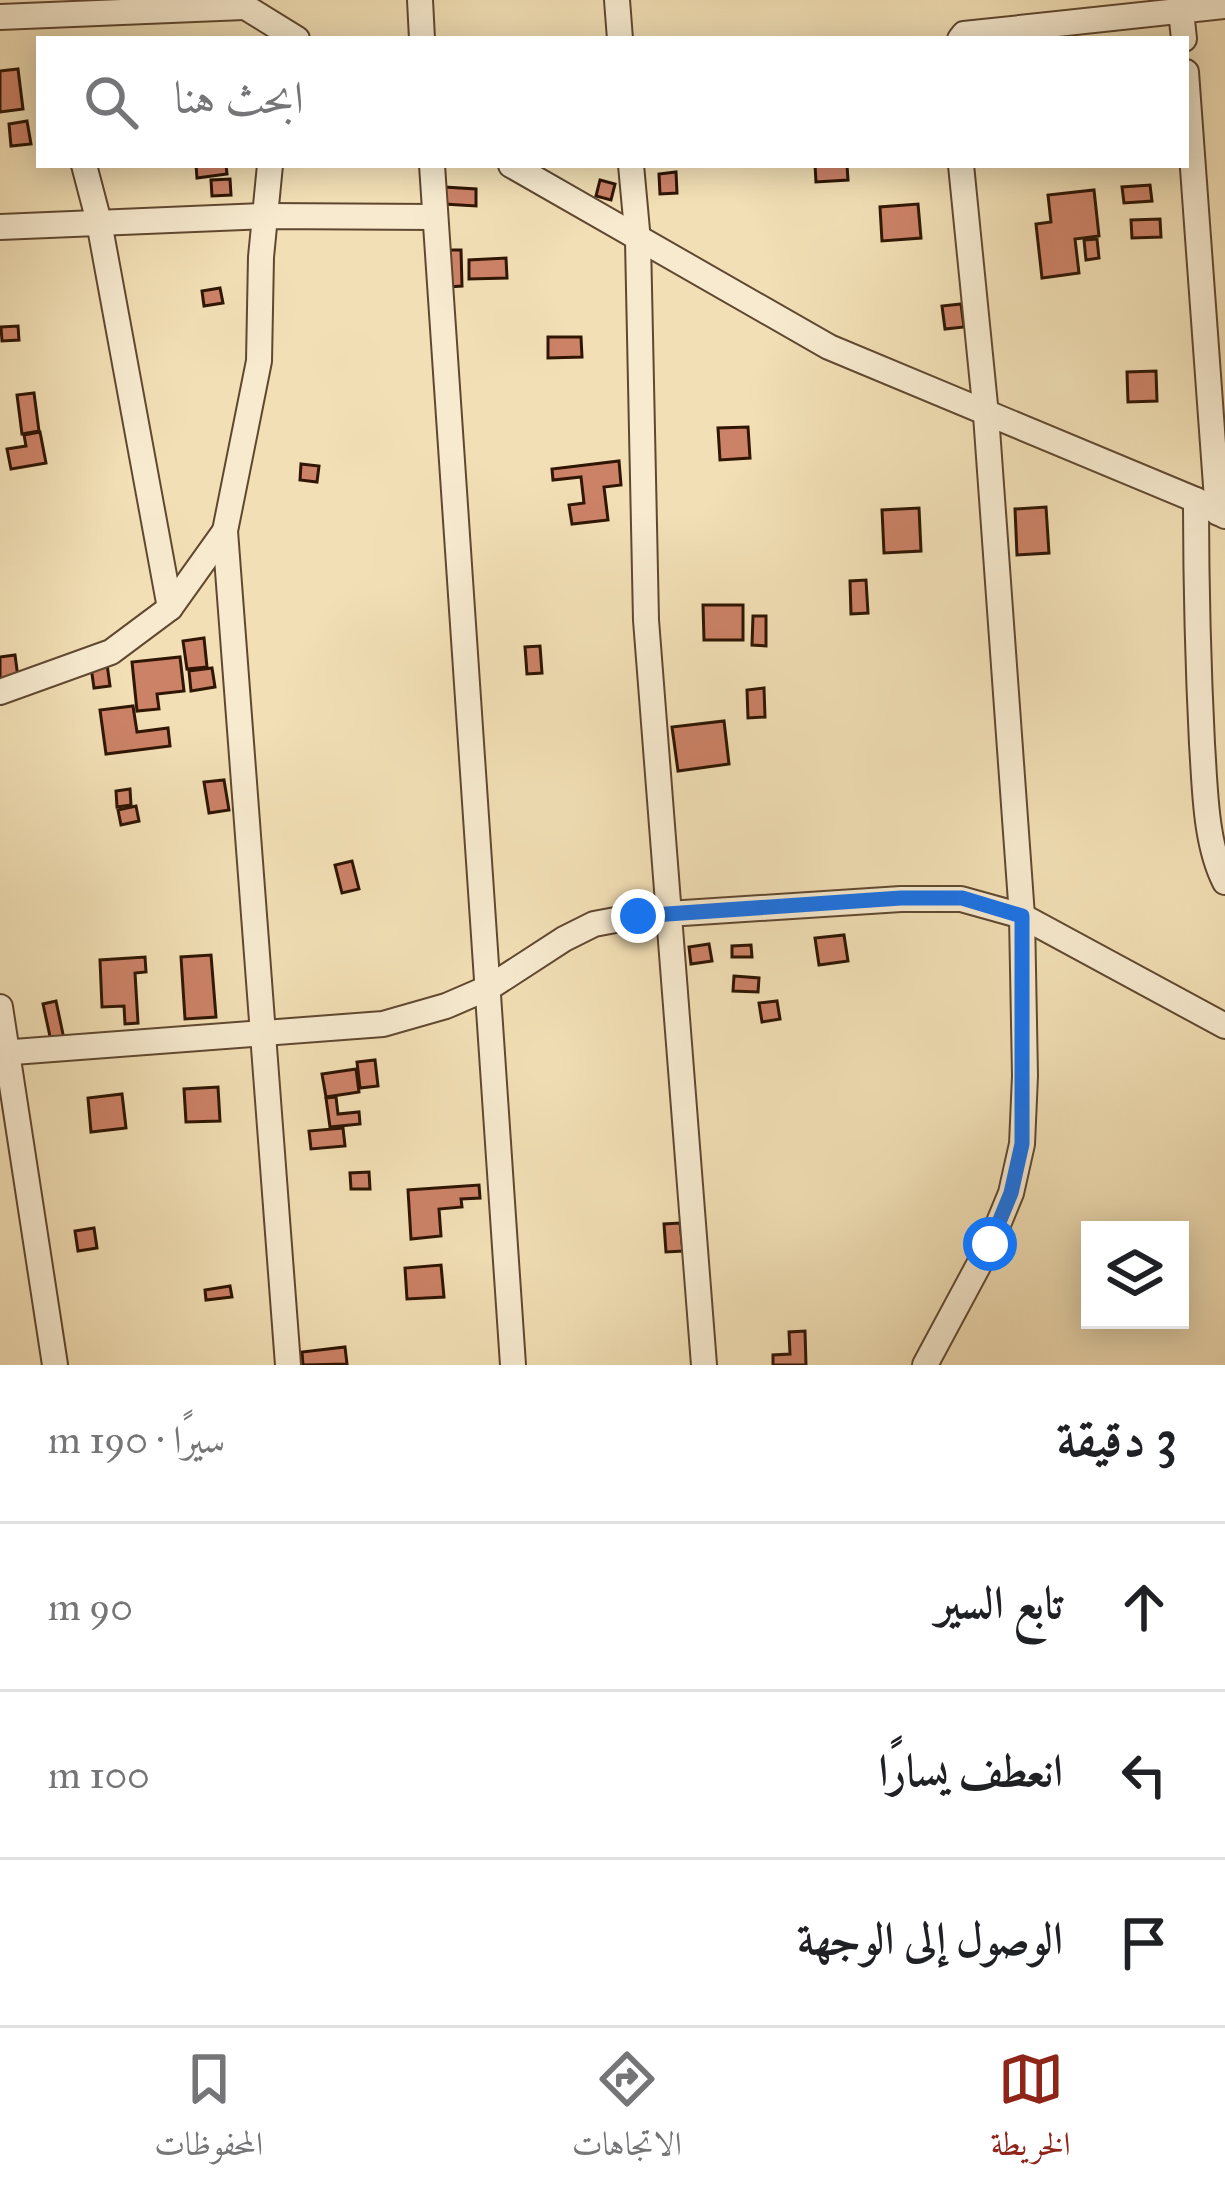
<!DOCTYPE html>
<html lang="ar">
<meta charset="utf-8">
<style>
:root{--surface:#fff;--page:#f2f2f2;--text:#202124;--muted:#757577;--line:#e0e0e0;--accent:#8f2418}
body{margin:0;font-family:"IM FELL Great Primer",Amiri,serif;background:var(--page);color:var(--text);direction:rtl}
.controls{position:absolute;right:36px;bottom:36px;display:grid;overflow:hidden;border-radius:0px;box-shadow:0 6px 30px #0003}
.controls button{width:108px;height:108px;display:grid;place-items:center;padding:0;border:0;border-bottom:3px solid var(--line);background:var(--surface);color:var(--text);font:60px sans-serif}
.stop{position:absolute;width:36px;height:36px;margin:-27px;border:9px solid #1a73e8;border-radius:50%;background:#fff}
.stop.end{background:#1a73e8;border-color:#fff;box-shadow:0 3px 12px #0008}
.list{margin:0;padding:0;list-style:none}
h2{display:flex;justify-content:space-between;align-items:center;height:156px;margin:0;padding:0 48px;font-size:51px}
h2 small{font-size:39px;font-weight:400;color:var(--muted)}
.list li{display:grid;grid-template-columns:78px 1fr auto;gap:36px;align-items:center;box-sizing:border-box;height:168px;padding:0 48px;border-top:3px solid var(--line)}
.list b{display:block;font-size:45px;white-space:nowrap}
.list em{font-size:39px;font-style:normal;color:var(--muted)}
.icon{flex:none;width:66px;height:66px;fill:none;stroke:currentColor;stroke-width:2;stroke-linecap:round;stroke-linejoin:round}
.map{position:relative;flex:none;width:1225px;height:1365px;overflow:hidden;direction:ltr}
.search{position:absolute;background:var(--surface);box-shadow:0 6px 30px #0003;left:36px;right:36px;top:36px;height:132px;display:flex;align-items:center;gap:30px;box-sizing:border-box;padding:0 42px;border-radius:0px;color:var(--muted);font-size:45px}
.sheet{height:660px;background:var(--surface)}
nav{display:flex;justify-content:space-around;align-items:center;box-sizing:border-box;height:168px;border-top:3px solid var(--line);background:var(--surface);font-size:33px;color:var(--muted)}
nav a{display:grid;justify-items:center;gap:6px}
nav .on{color:var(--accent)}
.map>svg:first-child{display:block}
</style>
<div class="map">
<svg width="1225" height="1365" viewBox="0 0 1225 1365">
<rect width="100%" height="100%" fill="#f2dfb5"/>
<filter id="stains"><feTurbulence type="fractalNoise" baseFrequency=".00167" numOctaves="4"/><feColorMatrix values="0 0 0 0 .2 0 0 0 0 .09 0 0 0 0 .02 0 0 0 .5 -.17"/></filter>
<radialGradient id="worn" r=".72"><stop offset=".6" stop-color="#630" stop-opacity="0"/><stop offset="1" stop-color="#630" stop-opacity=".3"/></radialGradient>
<g fill="#cc8267" stroke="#2f1603" stroke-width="3">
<polygon points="18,69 23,109 0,112 0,71"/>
<polygon points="27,121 31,144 11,146 9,124"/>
<polygon points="196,165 226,165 227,174 197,178"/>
<polygon points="815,165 847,165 848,180 816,182"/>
<polygon points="676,172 677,193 660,194 659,174"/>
<polygon points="230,179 231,195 212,196 211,180"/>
<polygon points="600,180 615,184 611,200 596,196"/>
<polygon points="1150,185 1152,201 1124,203 1122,187"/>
<polygon points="444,187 476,189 476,206 444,204"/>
<polygon points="1094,190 1099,236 1075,239 1079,273 1042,278 1036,224 1051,222 1048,195"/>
<polygon points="918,204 921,238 882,241 880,207"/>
<polygon points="1160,219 1161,237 1132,238 1131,220"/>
<polygon points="1097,239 1099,258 1086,260 1084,240"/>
<polygon points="447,250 461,250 462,286 448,287"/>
<polygon points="506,258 507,278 469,279 469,260"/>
<polygon points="220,288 223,303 204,306 202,291"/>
<polygon points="961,304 964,327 945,329 942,306"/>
<polygon points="18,326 19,340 2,341 1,327"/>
<polygon points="548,337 581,337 582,357 548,358"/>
<polygon points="1156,371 1157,401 1128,402 1127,372"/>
<polygon points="34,393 39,431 22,434 17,395"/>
<polygon points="748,427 750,458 720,460 718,428"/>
<polygon points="40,432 46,463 11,469 7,449 26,446 24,435"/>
<polygon points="619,461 621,485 604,487 608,520 572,524 569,505 584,503 581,477 553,480 552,469"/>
<polygon points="301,464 319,466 317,482 300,480"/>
<polygon points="1046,507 1049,553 1017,555 1015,509"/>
<polygon points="919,508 921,551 884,553 882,510"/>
<polygon points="866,580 868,613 851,614 850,581"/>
<polygon points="703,605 743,605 743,640 704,640"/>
<polygon points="753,616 766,616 766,646 752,645"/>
<polygon points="204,638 207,667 187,669 183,641"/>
<polygon points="540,646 542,673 527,674 525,647"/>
<polygon points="15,655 20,692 0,695 0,657"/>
<polygon points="180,657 184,691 157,694 159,709 137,711 132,662"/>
<polygon points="107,664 110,686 94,688 91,667"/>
<polygon points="212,668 215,687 191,691 189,671"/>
<polygon points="764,688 765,717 748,718 747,690"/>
<polygon points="133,706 137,732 168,728 170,746 106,754 100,710"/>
<polygon points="724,721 729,764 678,771 672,727"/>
<polygon points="224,780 229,810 209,813 204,782"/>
<polygon points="130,789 131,805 117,807 116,791"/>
<polygon points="136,806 139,821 121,825 118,810"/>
<polygon points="352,861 359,889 342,893 335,865"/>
<polygon points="844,935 848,961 819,965 815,938"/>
<polygon points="709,944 712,961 691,964 689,947"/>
<polygon points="751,945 752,957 732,957 732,946"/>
<polygon points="211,955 216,1017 185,1019 181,957"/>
<polygon points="145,957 146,972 135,973 138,1023 125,1024 124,1006 102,1007 100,960"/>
<polygon points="734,976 759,978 758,992 733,991"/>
<polygon points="56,1001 64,1039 51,1041 43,1004"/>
<polygon points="777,1001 780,1019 762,1022 759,1003"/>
<polygon points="375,1060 378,1086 360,1088 357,1062"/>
<polygon points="356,1069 359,1092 326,1097 322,1074"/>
<polygon points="218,1087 220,1121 186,1122 184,1089"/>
<polygon points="122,1094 126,1128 91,1132 88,1098"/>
<polygon points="336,1097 338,1114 359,1112 360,1124 330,1127 326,1098"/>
<polygon points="343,1128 345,1146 311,1149 309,1131"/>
<polygon points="369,1172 370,1189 351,1189 350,1173"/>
<polygon points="479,1185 480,1198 461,1199 462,1207 439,1209 441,1236 411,1239 408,1190"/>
<polygon points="680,1223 683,1251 666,1252 664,1224"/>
<polygon points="94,1228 97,1248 78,1251 75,1231"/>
<polygon points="441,1265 444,1297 407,1299 405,1268"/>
<polygon points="230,1286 232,1297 206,1300 205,1290"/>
<polygon points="805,1331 806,1365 773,1365 773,1355 790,1354 789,1332"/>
<polygon points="345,1347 347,1364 303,1365 302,1352"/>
</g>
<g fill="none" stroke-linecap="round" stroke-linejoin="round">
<defs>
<g id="minor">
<polyline points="234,0 297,39"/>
<polyline points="420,0 422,39"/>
<polyline points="617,0 620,39"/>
<polyline points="1181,11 1184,39"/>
<polyline points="0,17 244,7"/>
<polyline points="960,39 964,34 1225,6"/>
<polyline points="1186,72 1218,513"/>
<polyline points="84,165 99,222 170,608"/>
<polyline points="270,165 261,257 259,361 225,531 288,1365"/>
<polyline points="432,165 513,1365"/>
<polyline points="511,165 829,347 1196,500 1225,516"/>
<polyline points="631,165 638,241 646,620 704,1365"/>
<polyline points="0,227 265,216 435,217"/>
<path d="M1196 500C1196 582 1198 663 1202 744 1205 787 1205 843 1225 882"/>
<polyline points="0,692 111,652 170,608 225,531"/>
<polyline points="0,1007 55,1365"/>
<polyline points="0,1053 383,1024 446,1006 490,987 564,939 594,924 637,916 901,899 961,899 1022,916 1225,1026"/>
<polyline points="925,1365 990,1244 1011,1193 1022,1144 1025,1076 1022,916 986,415 961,165"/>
</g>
</defs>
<use href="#minor" stroke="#604830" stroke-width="28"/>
<use href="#minor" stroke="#f7eacf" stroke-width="24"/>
</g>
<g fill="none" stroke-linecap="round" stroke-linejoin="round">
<polyline stroke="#1a73e8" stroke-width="15" points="638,916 901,898 962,898 1022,916 1022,1144 1011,1193 990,1244"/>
</g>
<rect width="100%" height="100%" filter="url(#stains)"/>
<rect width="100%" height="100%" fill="url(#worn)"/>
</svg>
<div class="controls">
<button><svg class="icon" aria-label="layers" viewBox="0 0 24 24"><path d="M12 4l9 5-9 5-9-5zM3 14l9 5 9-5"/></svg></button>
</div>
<div class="stop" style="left:990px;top:1244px"></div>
<div class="stop end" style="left:638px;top:916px"></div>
<div class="search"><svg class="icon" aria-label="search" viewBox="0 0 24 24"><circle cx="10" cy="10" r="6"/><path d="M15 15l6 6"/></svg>ابحث هنا</div>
</div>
<section class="sheet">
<h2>3 دقيقة<small>سيرًا · 190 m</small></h2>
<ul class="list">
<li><svg class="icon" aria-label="ahead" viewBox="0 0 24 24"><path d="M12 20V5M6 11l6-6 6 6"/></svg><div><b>تابع السير</b></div><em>90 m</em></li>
<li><svg class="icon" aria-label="left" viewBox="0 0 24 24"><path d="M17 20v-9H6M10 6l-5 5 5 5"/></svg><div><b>انعطف يسارًا</b></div><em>100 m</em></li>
<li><svg class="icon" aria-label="arrive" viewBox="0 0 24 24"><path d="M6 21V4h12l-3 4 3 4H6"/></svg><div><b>الوصول إلى الوجهة</b></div></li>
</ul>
</section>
<nav>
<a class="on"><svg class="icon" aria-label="map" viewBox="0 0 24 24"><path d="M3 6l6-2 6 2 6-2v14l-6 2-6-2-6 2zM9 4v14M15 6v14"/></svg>الخريطة</a>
<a><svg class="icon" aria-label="directions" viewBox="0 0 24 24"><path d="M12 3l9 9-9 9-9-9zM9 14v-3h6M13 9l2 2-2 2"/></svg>الاتجاهات</a>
<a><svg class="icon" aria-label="saved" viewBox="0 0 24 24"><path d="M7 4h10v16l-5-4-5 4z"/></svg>المحفوظات</a>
</nav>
